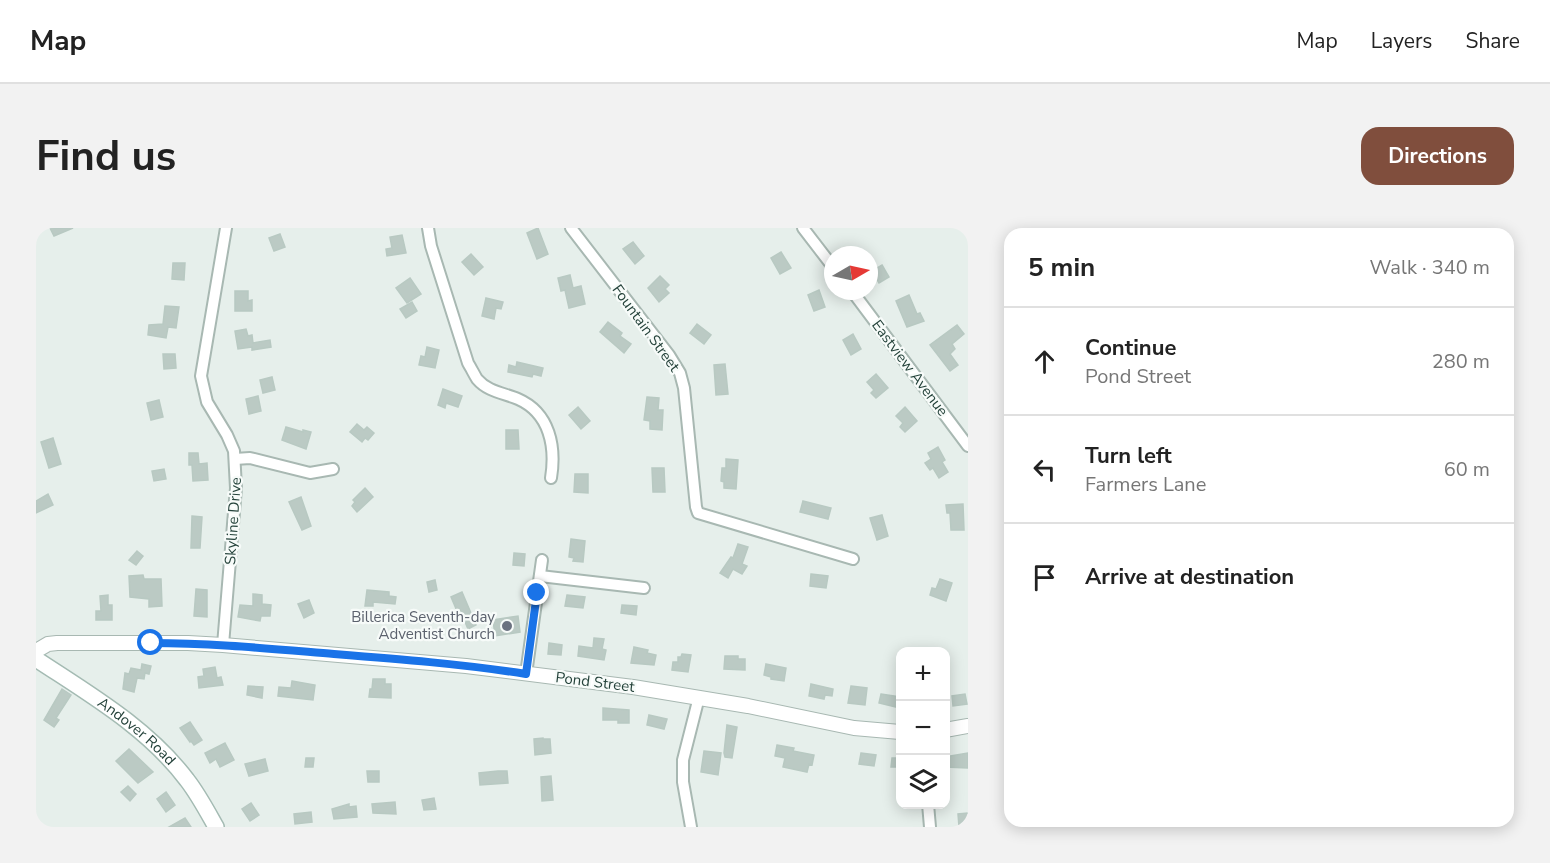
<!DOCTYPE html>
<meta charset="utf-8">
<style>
:root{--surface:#fff;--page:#f2f2f2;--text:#222;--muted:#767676;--line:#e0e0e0;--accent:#804e3d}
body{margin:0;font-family:"Nunito Sans",sans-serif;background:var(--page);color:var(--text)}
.controls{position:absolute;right:18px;bottom:18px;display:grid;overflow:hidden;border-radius:12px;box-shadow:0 3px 15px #0003}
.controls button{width:54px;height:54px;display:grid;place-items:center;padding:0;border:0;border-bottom:2px solid var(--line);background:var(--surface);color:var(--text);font:30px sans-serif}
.compass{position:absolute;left:788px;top:18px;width:54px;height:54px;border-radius:50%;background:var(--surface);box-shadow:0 3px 15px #0003;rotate:81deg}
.stop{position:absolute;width:18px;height:18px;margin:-14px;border:4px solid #1a73e8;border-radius:50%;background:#fff}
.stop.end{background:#1a73e8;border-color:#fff;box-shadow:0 2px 6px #0008}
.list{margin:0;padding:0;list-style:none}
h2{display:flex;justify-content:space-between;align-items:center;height:78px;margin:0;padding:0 24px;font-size:26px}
h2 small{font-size:20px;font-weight:400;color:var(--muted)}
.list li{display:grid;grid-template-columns:39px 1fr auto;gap:18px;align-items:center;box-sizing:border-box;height:108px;padding:0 24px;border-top:2px solid var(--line)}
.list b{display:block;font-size:22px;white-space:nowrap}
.list p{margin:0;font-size:20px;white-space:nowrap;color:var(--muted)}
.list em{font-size:20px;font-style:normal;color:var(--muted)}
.icon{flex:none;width:33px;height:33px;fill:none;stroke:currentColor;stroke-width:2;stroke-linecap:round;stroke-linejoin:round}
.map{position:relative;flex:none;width:932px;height:599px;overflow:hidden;border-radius:18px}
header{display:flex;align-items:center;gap:36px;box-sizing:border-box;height:84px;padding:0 30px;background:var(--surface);border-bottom:2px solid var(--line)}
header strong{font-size:28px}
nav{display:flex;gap:33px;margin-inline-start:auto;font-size:21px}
.intro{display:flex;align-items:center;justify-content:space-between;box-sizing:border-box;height:144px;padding:0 36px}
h1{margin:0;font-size:42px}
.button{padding:15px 27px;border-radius:18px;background:var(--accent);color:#fff;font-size:21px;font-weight:700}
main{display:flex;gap:36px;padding:0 36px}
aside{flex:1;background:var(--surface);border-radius:18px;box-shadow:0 3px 15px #0003}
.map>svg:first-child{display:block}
</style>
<header>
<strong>Map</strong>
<nav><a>Map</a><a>Layers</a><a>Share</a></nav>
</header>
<div class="intro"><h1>Find us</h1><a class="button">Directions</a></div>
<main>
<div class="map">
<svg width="932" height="599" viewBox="0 0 932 599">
<rect width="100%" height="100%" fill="#e6efeb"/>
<g fill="#bbcac4" stroke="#b8c9c2" stroke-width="1.5">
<polygon points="14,0 37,0 18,8"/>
<polygon points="502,0 512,26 501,31 491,5"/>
<polygon points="244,6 249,19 238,23 233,10"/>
<polygon points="366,7 370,25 351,28 350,21 356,20 354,9"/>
<polygon points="597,14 608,28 599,36 587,21"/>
<polygon points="745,24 755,40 744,46 735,30"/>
<polygon points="435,26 447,39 438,47 426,34"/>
<polygon points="137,35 149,35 148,52 136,51"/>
<polygon points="846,37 853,49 843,55 836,43"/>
<polygon points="534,47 537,60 545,58 549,76 533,80 529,62 525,63 522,50"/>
<polygon points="624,48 633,57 629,61 633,65 623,74 612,60"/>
<polygon points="374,50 385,66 371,75 360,60"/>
<polygon points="783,62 789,79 778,83 772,67"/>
<polygon points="199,63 212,63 212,73 216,72 216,83 199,83"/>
<polygon points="873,67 881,86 884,85 888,93 871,99 860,73"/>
<polygon points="450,70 467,74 465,81 460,80 458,91 446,88"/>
<polygon points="376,74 381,83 370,90 364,81"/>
<polygon points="129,78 143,79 140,100 132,99 130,110 112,107 113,97 127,96"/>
<polygon points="572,94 586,105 584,108 595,116 588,125 564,104"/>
<polygon points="661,96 675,107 668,116 654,105"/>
<polygon points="921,97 928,106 916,116 919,121 914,126 922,137 914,143 894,117"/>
<polygon points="210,101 212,108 216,107 217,115 234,112 235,119 216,122 216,119 202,121 199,103"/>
<polygon points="817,106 825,121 815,127 807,112"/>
<polygon points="391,119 403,122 399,140 383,137 385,128 389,129"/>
<polygon points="127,126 139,126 140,140 128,141"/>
<polygon points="481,134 507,140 505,148 497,146 496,149 472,144 473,137 480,139"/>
<polygon points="689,136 692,166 680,167 678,137"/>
<polygon points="840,146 852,160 840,170 835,165 838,162 831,154"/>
<polygon points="236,149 239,162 227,165 224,152"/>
<polygon points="407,161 426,168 422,179 410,175 409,180 402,177"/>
<polygon points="222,168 225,183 213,186 210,171"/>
<polygon points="611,169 623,170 622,182 627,182 626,202 614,201 614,193 608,192"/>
<polygon points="123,172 127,189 115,192 111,175"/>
<polygon points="542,179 554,193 545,201 533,187"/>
<polygon points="869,179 881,193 869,204 864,199 867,195 860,188"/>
<polygon points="321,196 328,202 331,199 338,205 332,212 329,210 326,214 314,204"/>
<polygon points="250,199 267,204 267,202 275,204 270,221 246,212"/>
<polygon points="470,202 482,202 483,221 470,221"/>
<polygon points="17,210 25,236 13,240 5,214"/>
<polygon points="902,219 909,232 906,234 912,244 903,250 897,240 894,242 889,235 895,231 892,225"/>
<polygon points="153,225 162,225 163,236 171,235 172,252 157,253 156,237 153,237"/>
<polygon points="690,231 702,232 700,261 688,260 688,254 685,253 686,240 690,240"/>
<polygon points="616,240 628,240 629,264 617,264"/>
<polygon points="128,241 130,251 118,253 116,243"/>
<polygon points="539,246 552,246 552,265 538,264"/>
<polygon points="329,260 337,269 321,284 316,278 319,274 317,272"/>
<polygon points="12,266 17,277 0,285 0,273"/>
<polygon points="265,269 275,298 266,302 253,274"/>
<polygon points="767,273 795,280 792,291 764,284"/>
<polygon points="927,276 928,302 915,302 914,285 911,285 910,277"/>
<polygon points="846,287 852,308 841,312 834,290"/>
<polygon points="156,288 166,289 164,320 155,320"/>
<polygon points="535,311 549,313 547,334 537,333 538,330 533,329"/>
<polygon points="702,316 712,319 706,336 711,338 706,346 697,341 692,350 684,345 695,329 697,330"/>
<polygon points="101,323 107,328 100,337 93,332"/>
<polygon points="478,325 489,326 488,338 477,337"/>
<polygon points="775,346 792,348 790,360 774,358"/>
<polygon points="107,347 108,351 125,351 126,378 113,379 113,371 94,369 93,348"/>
<polygon points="904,351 916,355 910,373 894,367 896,360 900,361"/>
<polygon points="399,352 401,362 393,364 391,354"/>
<polygon points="160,361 171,362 171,389 158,388"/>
<polygon points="331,362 353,364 353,368 360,369 359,376 337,374 337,378 329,378"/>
<polygon points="426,364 440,397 432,401 424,382 421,383 415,369"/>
<polygon points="217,366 226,367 226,376 235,377 234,388 225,388 224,393 202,389 204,377 217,378"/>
<polygon points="72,367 72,377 76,377 76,392 60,392 60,383 65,383 64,368"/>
<polygon points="531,367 549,369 547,380 529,378"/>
<polygon points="273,372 278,385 268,390 262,376"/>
<polygon points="586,377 601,378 600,387 585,385"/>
<polygon points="482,388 484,404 459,408 457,392"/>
<polygon points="558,410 568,411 566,421 570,422 568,432 542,428 543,418 557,420"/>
<polygon points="513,415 526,417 525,427 512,426"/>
<polygon points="598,419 612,422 611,425 620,427 618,437 595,435"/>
<polygon points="646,426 655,427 652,444 636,442 637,434 642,434 642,429 645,429"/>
<polygon points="689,428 702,428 702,431 709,431 709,442 688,441"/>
<polygon points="106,436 115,438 113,446 109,445 108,451 101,450 98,464 87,461 89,445 93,446 95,440 105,442"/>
<polygon points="730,436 750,440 748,453 735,451 735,449 728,447"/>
<polygon points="179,439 181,450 185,449 187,457 163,460 162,449 168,448 167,441"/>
<polygon points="337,451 349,451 349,456 355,456 355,470 333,469 334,461 336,461"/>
<polygon points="256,453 279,457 277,472 242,468 243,459 255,460"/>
<polygon points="775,456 797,461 796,468 789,467 788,471 773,468"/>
<polygon points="212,458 227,459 226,470 211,467"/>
<polygon points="815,458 831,460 829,477 812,475"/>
<polygon points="26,461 35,467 20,490 23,492 18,499 8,492"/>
<polygon points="845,466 864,469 864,480 843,475"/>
<polygon points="929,466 931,476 917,478 916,468"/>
<polygon points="567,480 593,482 593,495 582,495 582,492 567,492"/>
<polygon points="613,487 631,491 628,501 611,497"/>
<polygon points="154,494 166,512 158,517 155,513 154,514 144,500"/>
<polygon points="691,497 701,499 696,530 689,529 688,525"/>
<polygon points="507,510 507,511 514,511 515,525 499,527 498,511"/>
<polygon points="189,515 198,532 184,539 180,531 174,535 169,525"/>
<polygon points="741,517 758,520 757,523 778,527 776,537 773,536 771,544 747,539 749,530 739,528"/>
<polygon points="93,521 117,544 102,555 80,533"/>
<polygon points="668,523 685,525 682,547 665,544"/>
<polygon points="825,525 840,527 838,538 823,536"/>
<polygon points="932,525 932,540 909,539 909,529"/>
<polygon points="270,530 278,530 277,539 269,539"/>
<polygon points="856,530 864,530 864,539 855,539"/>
<polygon points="229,531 232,543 213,548 209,536"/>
<polygon points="331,543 343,543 343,554 332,554"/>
<polygon points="462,543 471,543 472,555 444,557 443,545"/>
<polygon points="515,548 517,572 506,573 505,549"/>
<polygon points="92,558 100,566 94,573 85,564"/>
<polygon points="130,564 139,577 130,584 121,571"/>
<polygon points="398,570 400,581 388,582 386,572"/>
<polygon points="359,574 360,586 337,585 336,576"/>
<polygon points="215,575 223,587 214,593 206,581"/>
<polygon points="313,576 313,579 320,578 321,589 298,591 296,581"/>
<polygon points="275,584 276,594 259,596 258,586"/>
<polygon points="932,585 932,599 923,599 922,586"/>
<polygon points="149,590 155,599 133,599"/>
</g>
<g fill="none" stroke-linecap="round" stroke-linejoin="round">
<defs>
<g id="minor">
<path d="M392 0 395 18 432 135C435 140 438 146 441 151 452 164 468 165 482 171 514 185 520 219 515 250"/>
<polyline points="535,0 633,127 644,145 648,160 660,279 662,285 817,331"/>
<polyline points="767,0 797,39"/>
<polyline points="816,63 932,218"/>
<polyline points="199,231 214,230 274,245 297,241"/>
<polyline points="504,348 608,360"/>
<polyline points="187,417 200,260 198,223 191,207 171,174 165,148 190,0"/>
<polyline points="490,446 506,332"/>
<polyline points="892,576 894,599"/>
<polyline points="655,599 647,554 647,532 663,469"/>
</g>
<g id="tertiary">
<polyline points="0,423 12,416 21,415 152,415 187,417 430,438 597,459 712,478 818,500 864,504"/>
<polyline points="909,502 932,498"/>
</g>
<g id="secondary">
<path id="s1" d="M0 431C53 466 112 500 151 552 162 566 171 583 180 599"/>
</g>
</defs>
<use href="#minor" stroke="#a8b8b2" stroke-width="14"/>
<use href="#tertiary" stroke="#a8b8b2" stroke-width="16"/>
<use href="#secondary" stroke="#a4bbb3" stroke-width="18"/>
<use href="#minor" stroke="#fff" stroke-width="10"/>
<use href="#tertiary" stroke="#fff" stroke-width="14"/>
<use href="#secondary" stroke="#fff" stroke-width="15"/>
</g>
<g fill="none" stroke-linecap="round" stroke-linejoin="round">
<path stroke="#1a73e8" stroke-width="8" d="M115 415C176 415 237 421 298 426 362 431 426 436 490 446L501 365"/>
</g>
<circle fill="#6b7280" stroke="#f7fbf9" stroke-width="2" cx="471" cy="398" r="6"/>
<g text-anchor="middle" stroke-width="4.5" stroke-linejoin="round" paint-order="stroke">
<g font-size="15" fill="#24423a" stroke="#f7fbf9">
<text transform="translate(610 100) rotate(54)" y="5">Fountain Street</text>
<text transform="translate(874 140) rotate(53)" y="5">Eastview Avenue</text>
<text transform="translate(197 293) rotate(-86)" y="5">Skyline Drive</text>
<text transform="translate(559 454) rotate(7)" y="5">Pond Street</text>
<text dy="5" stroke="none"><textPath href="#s1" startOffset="124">Andover Road</textPath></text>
</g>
<g font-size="15" fill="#5b616d" stroke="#f7fbf9" text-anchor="end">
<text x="459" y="394">Billerica Seventh-day<tspan x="459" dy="17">Adventist Church</tspan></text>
</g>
</g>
</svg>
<div class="controls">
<button>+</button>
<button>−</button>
<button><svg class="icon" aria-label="layers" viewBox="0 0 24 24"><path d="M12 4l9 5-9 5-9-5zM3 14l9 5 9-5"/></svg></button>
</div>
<svg class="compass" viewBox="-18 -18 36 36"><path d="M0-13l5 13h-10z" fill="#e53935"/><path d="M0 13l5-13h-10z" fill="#767676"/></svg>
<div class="stop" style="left:115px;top:415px"></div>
<div class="stop end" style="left:501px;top:365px"></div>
</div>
<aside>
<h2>5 min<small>Walk · 340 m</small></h2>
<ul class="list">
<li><svg class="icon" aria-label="ahead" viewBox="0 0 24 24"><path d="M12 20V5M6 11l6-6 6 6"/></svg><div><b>Continue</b><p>Pond Street</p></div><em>280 m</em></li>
<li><svg class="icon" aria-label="left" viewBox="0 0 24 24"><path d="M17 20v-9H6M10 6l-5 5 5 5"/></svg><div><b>Turn left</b><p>Farmers Lane</p></div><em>60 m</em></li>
<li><svg class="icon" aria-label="arrive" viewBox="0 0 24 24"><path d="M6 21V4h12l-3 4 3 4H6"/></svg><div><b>Arrive at destination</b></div></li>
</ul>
</aside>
</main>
